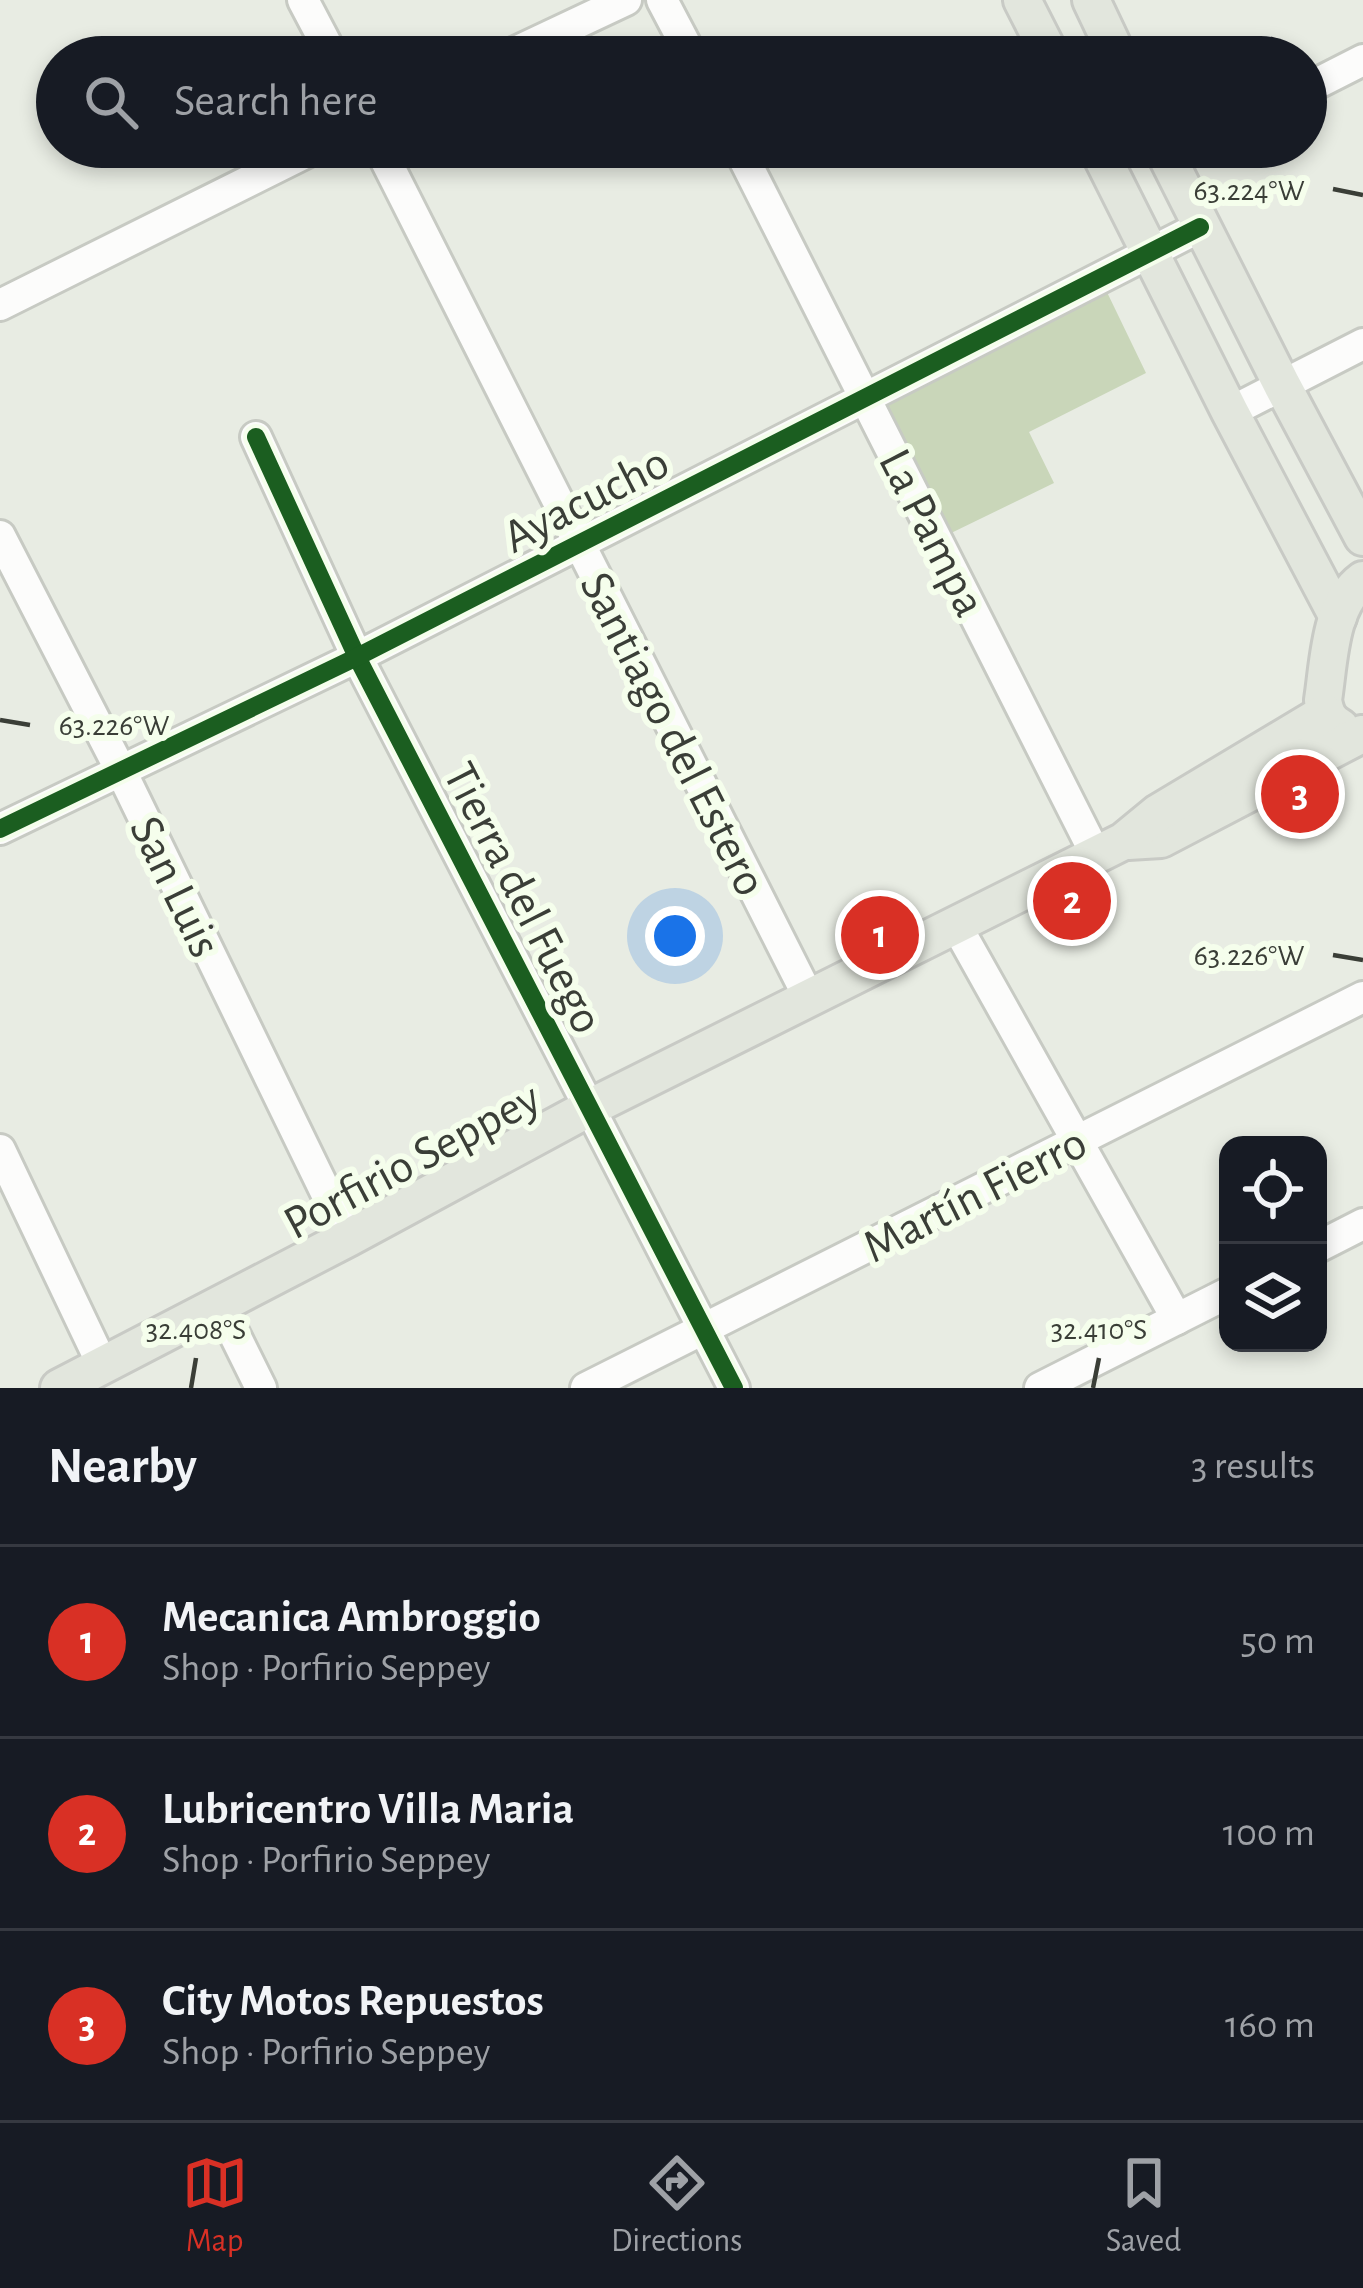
<!DOCTYPE html>
<meta charset="utf-8">
<style>
:root{--surface:#171b24;--page:#242831;--text:#f1f3f6;--muted:#9ea1a6;--line:#363941;--accent:#d93025}
body{margin:0;font-family:"Alegreya Sans",sans-serif;background:var(--page);color:var(--text)}
.controls{position:absolute;right:36px;bottom:36px;display:grid;overflow:hidden;border-radius:24px;box-shadow:0 6px 18px #0003}
.controls button{width:108px;height:108px;display:grid;place-items:center;padding:0;border:0;border-bottom:3px solid var(--line);background:var(--surface);color:var(--text);font:60px sans-serif}
.you{position:absolute;left:675px;top:936px;width:42px;height:42px;margin:-30px;border:9px solid #fff;border-radius:50%;background:#1a73e8;box-shadow:0 0 0 18px #1a73e833}
.badge{display:grid;place-items:center;width:78px;height:78px;border-radius:50%;background:var(--accent);color:#fff;font-size:39px;font-weight:700}
.pin{position:absolute;translate:-50% -50%;border:6px solid #fff;box-shadow:0 3px 12px #0006}
.list{margin:0;padding:0;list-style:none}
h2{display:flex;justify-content:space-between;align-items:center;height:156px;margin:0;padding:0 48px;font-size:51px}
h2 small{font-size:39px;font-weight:400;color:var(--muted)}
.list li{display:grid;grid-template-columns:78px 1fr auto;gap:36px;align-items:center;box-sizing:border-box;height:192px;padding:0 48px;border-top:3px solid var(--line)}
.list b{display:block;font-size:45px;white-space:nowrap}
.list p{margin:0;font-size:39px;white-space:nowrap;color:var(--muted)}
.list em{font-size:39px;font-style:normal;color:var(--muted)}
.icon{flex:none;width:66px;height:66px;fill:none;stroke:currentColor;stroke-width:2;stroke-linecap:round;stroke-linejoin:round}
.map{position:relative;flex:none;width:1363px;height:1388px;overflow:hidden}
.search{position:absolute;background:var(--surface);box-shadow:0 6px 18px #0003;left:36px;right:36px;top:36px;height:132px;display:flex;align-items:center;gap:30px;box-sizing:border-box;padding:0 42px;border-radius:66px;color:var(--muted);font-size:45px}
.sheet{height:732px;background:var(--surface)}
nav{display:flex;justify-content:space-around;align-items:center;box-sizing:border-box;height:168px;border-top:3px solid var(--line);background:var(--surface);font-size:33px;color:var(--muted)}
nav a{display:grid;justify-items:center;gap:6px}
nav .on{color:var(--accent)}
.map>svg:first-child{display:block}
</style>
<div class="map">
<svg width="1363" height="1388" viewBox="0 0 1363 1388">
<rect width="100%" height="100%" fill="#e8ece3"/>
<polygon fill="#c9d6b9" points="1104,286 1146,373 1029,432 1054,483 945,536 878,398"/>
<g fill="none" stroke-linecap="round" stroke-linejoin="round">
<defs>
<g id="minor">
<polyline points="303,0 333,57"/>
<polyline points="662,0 692,57"/>
<polyline points="505,57 626,0"/>
<polyline points="1306,89 1363,60"/>
<polyline points="379,147 809,998"/>
<polyline points="738,147 1096,855"/>
<polyline points="0,305 317,147"/>
<polyline points="1230,412 1363,344"/>
<polyline points="256,437 357,657 734,1388"/>
<polyline points="0,536 120,769 348,1238"/>
<polyline points="0,829 357,657 1200,227"/>
<polyline points="956,925 1177,1319"/>
<polyline points="0,1150 103,1366"/>
<polyline points="1318,1247 1363,1224"/>
<polyline points="220,1305 261,1388"/>
<polyline points="586,1388 1363,997"/>
<polyline points="1040,1388 1228,1293"/>
</g>
<g id="major">
<polyline points="1022,0 1051,57"/>
<polyline points="1091,0 1118,57"/>
<polyline points="1097,147 1230,412 1338,617"/>
<polyline points="1162,147 1282,385 1363,537"/>
<path d="M1340 727C1328 721 1325 712 1323 700 1329 662 1329 605 1363 580"/>
<polyline points="1128,841 1161,839 1362,734"/>
<polyline points="59,1388 348,1238 589,1108 1124,841 1158,813 1325,713"/>
</g>
</defs>
<use href="#minor" stroke="#c7cac3" stroke-width="36"/>
<use href="#major" stroke="#c8cac5" stroke-width="42"/>
<use href="#minor" stroke="#fcfcfb" stroke-width="30"/>
<use href="#major" stroke="#e2e6dd" stroke-width="36"/>
<defs>
<g id="cycleway">
<polyline points="256,437 357,657 734,1388"/>
<polyline points="0,829 357,657 1200,227"/>
</g>
</defs>
<use href="#cycleway" stroke="#f5feec" stroke-width="26"/>
<use href="#cycleway" stroke="#1b5e20" stroke-width="18"/>
</g>
<path fill="none" stroke="#3a3e37" stroke-width="4.5" d="M1333 189 1363 195M0 720 30 725M1333 955 1363 960M191 1388 196 1358M1093 1388 1099 1358"/>
<g text-anchor="middle" stroke-width="12" stroke-linejoin="round" paint-order="stroke">
<g font-size="48" fill="#3a3e37" stroke="#f5feec">
<text transform="translate(585 498) rotate(-27)" y="17">Ayacucho</text>
<text transform="translate(934 532) rotate(63)" y="17">La Pampa</text>
<text transform="translate(675 733) rotate(63)" y="17">Santiago del Estero</text>
<text transform="translate(177 886) rotate(64)" y="17">San Luis</text>
<text transform="translate(525 897) rotate(63)" y="17">Tierra del Fuego</text>
<text transform="translate(411 1159) rotate(-28)" y="17">Porfirio Seppey</text>
<text transform="translate(974 1193) rotate(-27)" y="17">Martín Fierro</text>
</g>
</g>
<g font-size="30" text-anchor="middle" fill="#3a3e37" stroke="#f5feec" stroke-width="12" stroke-linejoin="round" paint-order="stroke">
<text x="1249" y="200">63.224°W</text>
<text x="114" y="735">63.226°W</text>
<text x="1249" y="965">63.226°W</text>
<text x="196" y="1339">32.408°S</text>
<text x="1099" y="1339">32.410°S</text>
</g>
</svg>
<div class="controls">
<button><svg class="icon" aria-label="locate" viewBox="0 0 24 24"><circle cx="12" cy="12" r="6"/><path d="M12 2v4M12 18v4M2 12h4M18 12h4"/></svg></button>
<button><svg class="icon" aria-label="layers" viewBox="0 0 24 24"><path d="M12 4l9 5-9 5-9-5zM3 14l9 5 9-5"/></svg></button>
</div>
<div class="you"></div>
<div class="pin badge" style="left:880px;top:935px">1</div>
<div class="pin badge" style="left:1072px;top:901px">2</div>
<div class="pin badge" style="left:1300px;top:794px">3</div>
<div class="search"><svg class="icon" aria-label="search" viewBox="0 0 24 24"><circle cx="10" cy="10" r="6"/><path d="M15 15l6 6"/></svg>Search here</div>
</div>
<section class="sheet">
<h2>Nearby<small>3 results</small></h2>
<ul class="list">
<li><span class="badge">1</span><div><b>Mecanica Ambroggio</b><p>Shop · Porfirio Seppey</p></div><em>50 m</em></li>
<li><span class="badge">2</span><div><b>Lubricentro Villa Maria</b><p>Shop · Porfirio Seppey</p></div><em>100 m</em></li>
<li><span class="badge">3</span><div><b>City Motos Repuestos</b><p>Shop · Porfirio Seppey</p></div><em>160 m</em></li>
</ul>
</section>
<nav>
<a class="on"><svg class="icon" aria-label="map" viewBox="0 0 24 24"><path d="M3 6l6-2 6 2 6-2v14l-6 2-6-2-6 2zM9 4v14M15 6v14"/></svg>Map</a>
<a><svg class="icon" aria-label="directions" viewBox="0 0 24 24"><path d="M12 3l9 9-9 9-9-9zM9 14v-3h6M13 9l2 2-2 2"/></svg>Directions</a>
<a><svg class="icon" aria-label="saved" viewBox="0 0 24 24"><path d="M7 4h10v16l-5-4-5 4z"/></svg>Saved</a>
</nav>
